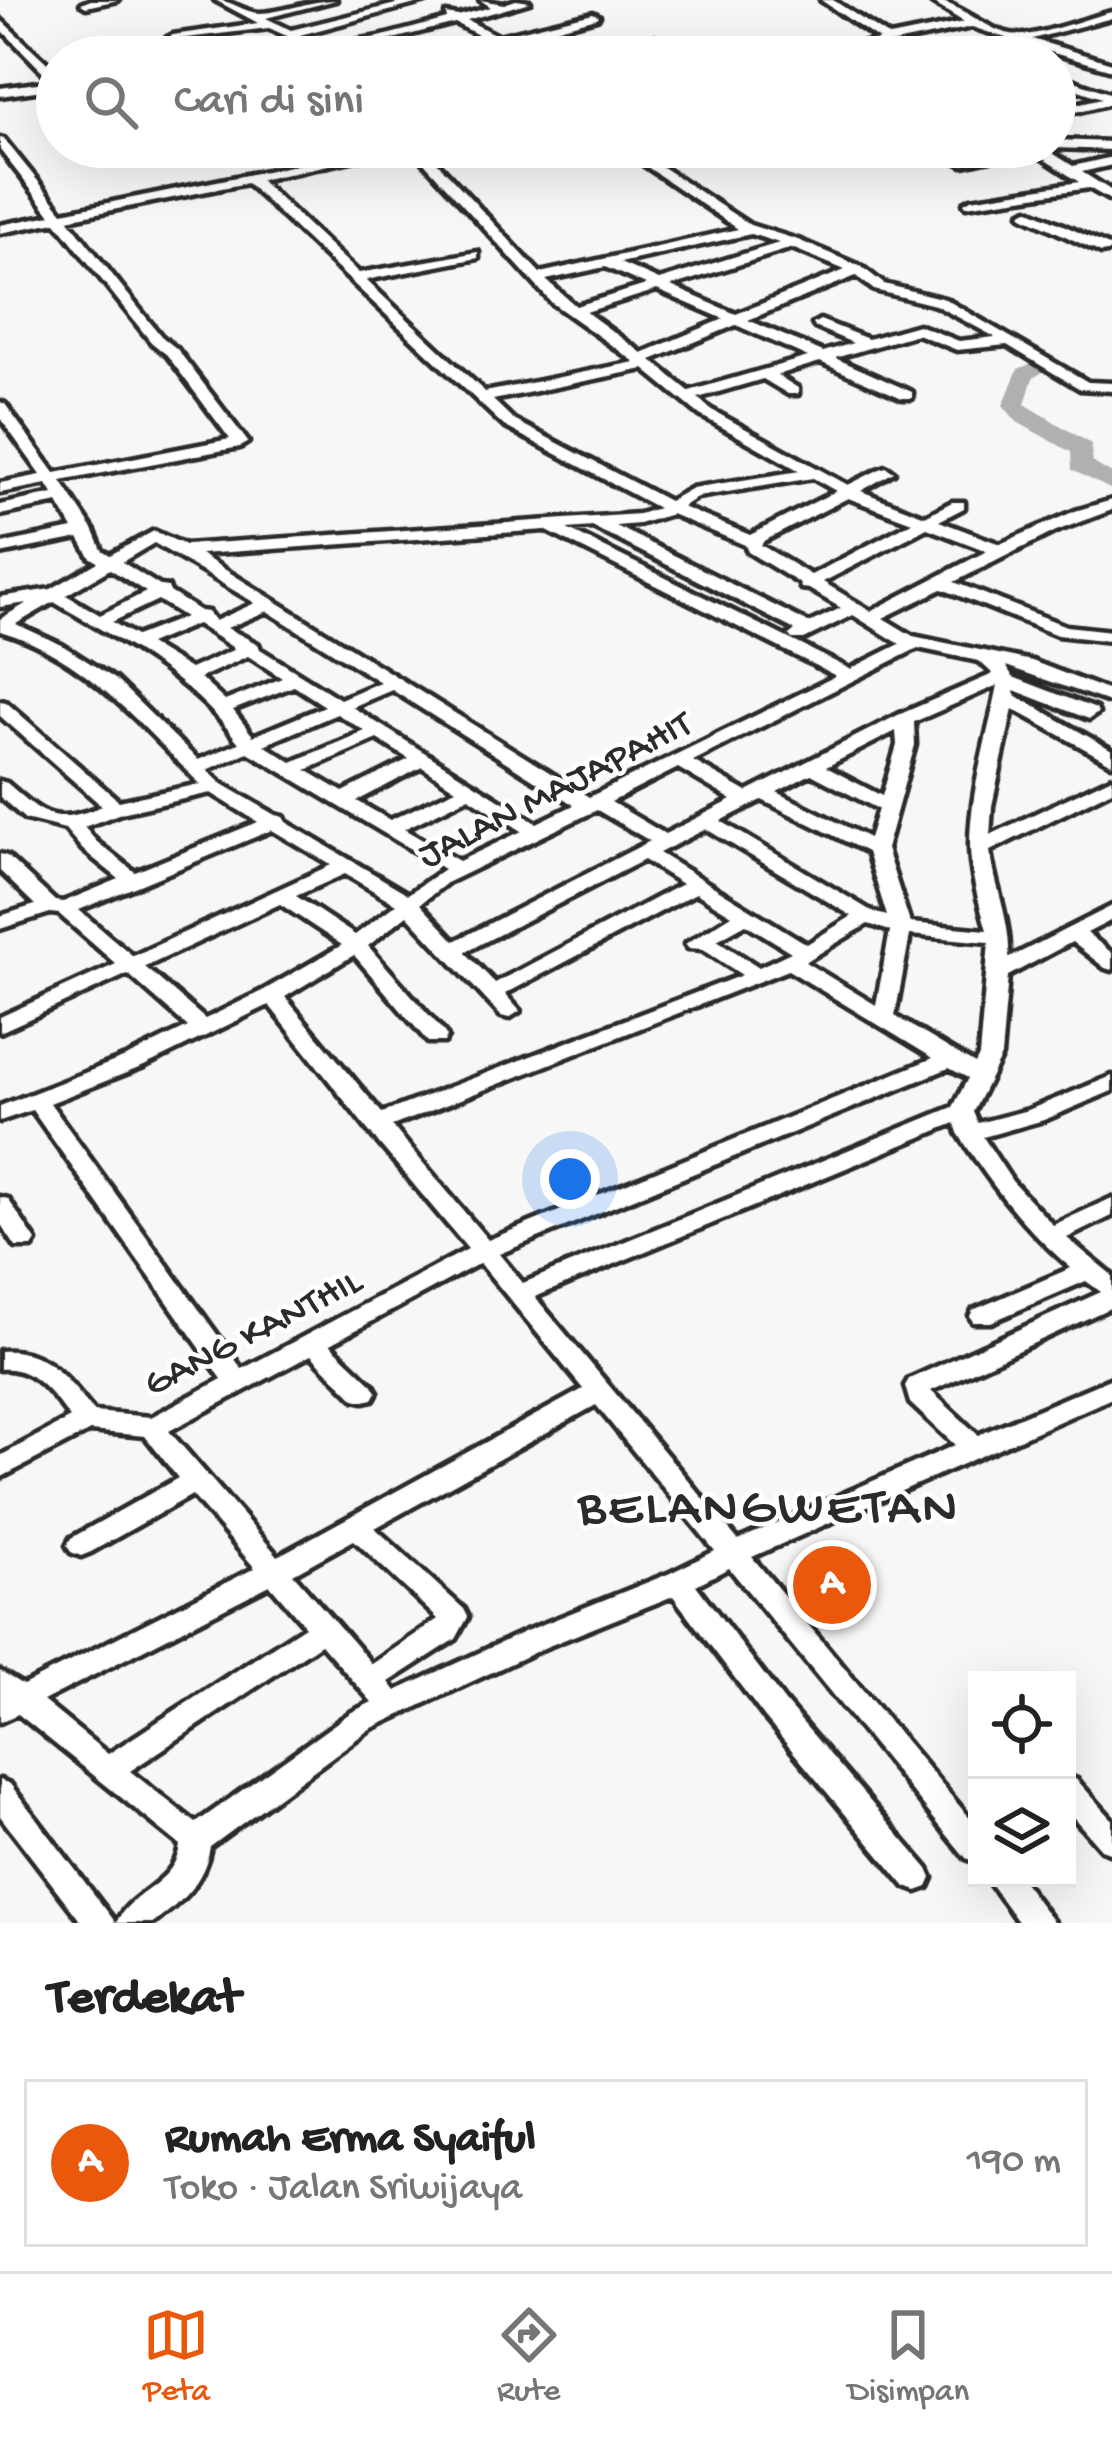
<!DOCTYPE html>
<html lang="id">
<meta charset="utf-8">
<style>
:root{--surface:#fff;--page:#f2f2f2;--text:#222;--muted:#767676;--line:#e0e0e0;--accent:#ea580c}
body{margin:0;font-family:"Gochi Hand",sans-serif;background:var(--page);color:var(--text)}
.controls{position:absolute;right:36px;bottom:36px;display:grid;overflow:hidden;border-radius:0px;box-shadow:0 12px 48px #0002}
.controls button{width:108px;height:108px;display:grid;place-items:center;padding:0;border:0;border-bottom:3px solid var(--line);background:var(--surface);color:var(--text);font:60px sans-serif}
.you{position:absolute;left:570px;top:1179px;width:42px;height:42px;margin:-30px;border:9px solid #fff;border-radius:50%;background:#1a73e8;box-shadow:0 0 0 18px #1a73e833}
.badge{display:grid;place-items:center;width:78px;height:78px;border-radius:50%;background:var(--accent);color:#fff;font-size:39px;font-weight:700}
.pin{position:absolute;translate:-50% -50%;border:6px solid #fff;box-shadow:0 3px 12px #0006}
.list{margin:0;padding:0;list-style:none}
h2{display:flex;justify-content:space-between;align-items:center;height:156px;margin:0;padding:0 48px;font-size:51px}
h2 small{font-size:39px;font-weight:400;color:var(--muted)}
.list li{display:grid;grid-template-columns:78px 1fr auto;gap:36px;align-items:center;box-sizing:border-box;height:168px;margin:0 24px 24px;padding:0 24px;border:3px solid var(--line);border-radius:0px}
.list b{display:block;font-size:45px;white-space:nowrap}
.list p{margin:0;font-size:39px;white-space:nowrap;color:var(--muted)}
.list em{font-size:39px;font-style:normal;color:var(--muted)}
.icon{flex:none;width:66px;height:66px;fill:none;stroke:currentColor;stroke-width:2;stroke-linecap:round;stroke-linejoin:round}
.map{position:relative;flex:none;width:1112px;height:1923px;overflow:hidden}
.search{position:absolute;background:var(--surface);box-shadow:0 12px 48px #0002;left:36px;right:36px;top:36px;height:132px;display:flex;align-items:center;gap:30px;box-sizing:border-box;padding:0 42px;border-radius:66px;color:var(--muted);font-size:45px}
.sheet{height:348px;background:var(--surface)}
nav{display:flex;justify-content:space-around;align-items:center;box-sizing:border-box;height:168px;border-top:3px solid var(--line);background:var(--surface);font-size:33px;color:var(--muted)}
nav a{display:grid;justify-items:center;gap:6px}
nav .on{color:var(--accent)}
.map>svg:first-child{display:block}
</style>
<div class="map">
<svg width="1112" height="1923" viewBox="0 0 1112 1923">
<rect width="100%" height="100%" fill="#f7f7f7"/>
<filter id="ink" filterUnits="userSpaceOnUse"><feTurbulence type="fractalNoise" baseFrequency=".00833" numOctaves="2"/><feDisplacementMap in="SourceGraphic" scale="24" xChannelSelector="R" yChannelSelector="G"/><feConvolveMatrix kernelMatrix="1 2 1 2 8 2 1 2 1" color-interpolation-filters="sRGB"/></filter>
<g filter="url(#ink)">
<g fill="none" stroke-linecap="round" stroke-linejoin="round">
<polygon fill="#b0b0b0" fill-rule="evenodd" points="1045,358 1056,364 1033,378 1025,404 1091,444 1092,462 1112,474 1112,490 1072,470 1071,452 1017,422 1003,405 1018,369"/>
<defs>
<g id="minor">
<polygon points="91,0 118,0 86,7 81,4"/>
<path d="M215 0C231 0 245 13 260 13 286 12 310 0 336 0L266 18 291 30 412 0H430L300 35 306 39 300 42 269 28 169 40 167 38 173 35 258 23Z"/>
<polygon points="480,0 504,4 516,0 530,2 467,20 498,36 593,13 599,16 597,18 555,29 597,52 655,37 661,40 604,57 585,57 544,32 507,41 535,57 520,57 495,44 443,57 423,57 486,39 455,23 370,45 416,57 394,57 361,49 360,46 319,51 313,48 379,37 447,19 446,14 458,16 491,7"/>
<path d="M821 0H833L890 37 964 22 928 0C960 0 984 32 1017 35 1037 37 1090 17 1112 12V18L1032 39 1112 63V70L1036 48 1009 57H991L1024 44 972 27 861 50 870 57H856L847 51V47L879 40Z"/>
<polygon points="0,19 57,72 57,88 0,96 0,88 52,81 0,28"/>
<polygon points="1055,74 1112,94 1112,103 1055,117 1055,109 1102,98 1055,82"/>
<path d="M0 138 4 139 63 212 385 147H423L540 273 738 229 618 147H632L750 225 798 240 862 267 884 284 945 299 1088 382 1112 383V391L1080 389 1007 345 957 350 917 334 835 358 912 392V398H902L820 362 777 375 798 388V394H788L763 379 698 398 710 409 848 485 880 469 886 467 894 472 861 491 925 516 952 502H964V508L939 521 1000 544 1075 511 1112 500V510L1056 531 954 582 1066 626 1112 631V641L1057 635 942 589 883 618 913 636 1032 661 1112 692V703L1006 666 1013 677 1096 709 1098 713 1089 719 1014 690 1015 695 1112 750V764L1013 709 992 806 990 835 1112 777V790L990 851C995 887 1011 922 1009 958L1112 906V920L1087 933 1112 953V970L1105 968 1072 942 1008 976 1001 1056 973 1112 978 1123 1028 1110 1112 1076V1091L1044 1120 983 1137 1012 1181 1053 1225 1112 1198V1216L1067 1238 1112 1275V1307L931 1391 978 1435 1112 1378V1398L752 1557 977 1827V1862L966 1858 729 1568 696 1585 785 1702 928 1869 932 1878 928 1887 917 1891 906 1887 765 1718 673 1596 546 1647 370 1729 210 1847C204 1882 181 1902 154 1923H82L0 1816V1780L10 1784 116 1923C131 1890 175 1885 180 1845L18 1714 0 1722V1671L23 1685 255 1568 192 1495 91 1552 81 1556 71 1552 67 1545 71 1538 178 1478 145 1436 90 1431 0 1478V1456L70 1418C51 1394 34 1366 0 1369V1351C46 1347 68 1380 94 1412L151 1417 222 1379 32 1110 0 1121V1106L128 1056 188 1027 128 974 0 1032V1017L116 964 59 914 50 913 0 929V916L35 905 0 871V854L7 856 55 901 63 902 119 879 83 850 65 829 25 819 0 797V781L7 783C44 815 53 826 102 806L0 716V701L6 702 119 801 200 784C143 727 83 655 0 631V619L27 603 0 607V597L51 589 98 562 90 557 79 538 0 554V544L73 529 58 503 0 515V505L53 494 47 484 0 493V483L41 475 0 418V402L5 404 55 473 230 439 167 355 151 342 56 222 0 233V225L51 215 0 150ZM410 147 552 303 635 362 485 392 366 280 478 258V252L359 273 260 180ZM247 183 504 426 658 508 639 514 185 545 154 531 110 555 102 550 94 531 61 481 240 447 248 442 177 349 161 336 68 219ZM751 234 779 243 659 280 620 263ZM792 248 845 270 736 314 671 286ZM605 267 646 285 576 306 546 280ZM856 276 874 290 935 305 995 337 959 341 918 325 868 339 820 320 813 324 815 327 853 343 823 352 748 320ZM657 290 724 319 642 353 586 312ZM736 325 808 357 689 391 651 360ZM644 369 700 415 800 471 692 488 669 501 514 420 493 400ZM813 478 836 491 750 535 682 507 697 497ZM848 498 912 522 811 575 761 545 764 541ZM671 514 745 545 748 552 799 583 801 588 809 589 841 608 809 623 616 526 639 524ZM593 527 795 630 789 635 792 639H804L853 615 900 644 850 669 567 529ZM927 528 987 551 871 611 823 582ZM545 530 836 676 589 797 200 554ZM154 543 255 603 215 621 208 612 200 611 170 592 168 587 160 586 122 562ZM110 569 146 592 100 615 66 595ZM158 600 185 617 136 636 112 622ZM54 602C126 645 186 673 239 743L198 760 115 679 62 645 16 624ZM267 611 380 682 340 699 260 649 258 644 227 628ZM197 624 235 649 190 669 149 644ZM918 648 979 661 993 674 898 715 747 792 693 761ZM248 656 282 678 225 701 200 678ZM998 685C988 735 970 792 970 845 970 874 979 902 987 930L910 923 886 849 915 745 914 722ZM294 686 325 706 253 736 233 710ZM392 690 574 805 537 823 352 707ZM337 714 365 731 292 762 264 745ZM896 731 897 745 882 796 826 767ZM377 739 409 759 343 792 306 770ZM248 752 444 869 408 894 286 822 284 817 276 815 221 783 207 770ZM422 767 456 789 390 820 357 801ZM678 768 732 800 665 834 611 802ZM811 774 878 809 869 838 777 792ZM211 793 258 822 135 872 97 842 84 827 121 813ZM469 797 522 831 459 861 404 829ZM762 800 867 852 887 916 873 912 721 821ZM597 810 650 841 455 941 420 904 448 882ZM706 829 852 916 807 944 659 853ZM272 830 331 865 133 956 79 910ZM644 860 682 884 495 983 465 952ZM345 874 396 904 355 935 296 896ZM696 893 732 915 685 944 688 948 702 949 742 975 382 1113 285 997 354 955 428 1042H444L447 1037 444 1032 368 946 407 915 501 1016 509 1018 520 1011 505 994ZM280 904 342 945 264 990 205 1019 145 967ZM746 924 791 952 759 967 717 940ZM868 924 890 931 876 1005 805 962ZM910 935 989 942 979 1056 975 1064 895 1016ZM788 970 933 1058 488 1240 392 1126ZM269 1005 367 1129 468 1249 242 1369 50 1103 144 1066ZM949 1068 968 1078 953 1107 523 1283 499 1254ZM955 1123 958 1133C992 1186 1023 1227 1071 1268L973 1310 970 1316 973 1322H991L1086 1281 1101 1292 909 1379 905 1386 910 1403 955 1445 738 1540 535 1297ZM480 1263 583 1389 278 1556 169 1431 311 1355 355 1399 364 1401 373 1399 377 1392 373 1385 330 1344ZM596 1405 715 1551 668 1574 526 1631 396 1691 389 1682 456 1639 468 1617 464 1609 375 1528ZM354 1540 438 1619 372 1664 293 1574ZM270 1585 305 1626 108 1754 43 1701ZM321 1644 372 1702 350 1713 196 1823 130 1771Z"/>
<polygon points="1055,140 1112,142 1112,150 1055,148 1052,147 1055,147"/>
<polygon points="929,147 945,147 965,157 1010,147 1043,147 1073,166 1112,157 1112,165 1082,172 1112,191 1112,201 1089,188 966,206 964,203 971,199 1079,182 1030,150 963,165"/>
<polygon points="1028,209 1111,247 1112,251 1101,253 1023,216 1021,213"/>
<polygon points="0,1197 8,1199 36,1241 32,1247 16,1247 0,1223"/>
<polygon points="1067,1776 1077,1780 1112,1819 1112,1853 1101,1849 1067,1810"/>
<polygon points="986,1878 1020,1878 1054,1923 1019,1923"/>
</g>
</defs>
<use href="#minor" stroke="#2b2b2b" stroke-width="9"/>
<use href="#minor" fill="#fff" fill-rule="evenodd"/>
</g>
</g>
<g text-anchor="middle" stroke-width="9" stroke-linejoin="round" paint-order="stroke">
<g font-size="39" fill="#2b2b2b" stroke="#fff">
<text transform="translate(553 786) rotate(-27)" y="14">JALAN MAJAPAHIT</text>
<text transform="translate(251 1329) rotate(-27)" y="14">GANG KANTHIL</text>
</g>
<g font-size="54" letter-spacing="3" fill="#2b2b2b" stroke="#fff">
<text x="769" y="1521">BELANGWETAN</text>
</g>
</g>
</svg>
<div class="controls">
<button><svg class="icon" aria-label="locate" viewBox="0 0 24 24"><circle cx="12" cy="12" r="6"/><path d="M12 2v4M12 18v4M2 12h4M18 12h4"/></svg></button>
<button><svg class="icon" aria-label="layers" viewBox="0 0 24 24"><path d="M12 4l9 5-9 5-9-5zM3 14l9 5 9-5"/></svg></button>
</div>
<div class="you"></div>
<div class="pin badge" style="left:832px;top:1585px">A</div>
<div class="search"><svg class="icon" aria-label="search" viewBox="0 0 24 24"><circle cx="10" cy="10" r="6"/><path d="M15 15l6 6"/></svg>Cari di sini</div>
</div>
<section class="sheet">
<h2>Terdekat<small></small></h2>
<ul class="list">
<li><span class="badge">A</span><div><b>Rumah Erma Syaiful</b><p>Toko · Jalan Sriwijaya</p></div><em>190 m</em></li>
</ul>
</section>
<nav>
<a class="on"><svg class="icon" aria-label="map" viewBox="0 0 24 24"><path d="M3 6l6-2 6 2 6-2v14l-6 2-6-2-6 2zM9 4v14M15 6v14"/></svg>Peta</a>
<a><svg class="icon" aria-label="directions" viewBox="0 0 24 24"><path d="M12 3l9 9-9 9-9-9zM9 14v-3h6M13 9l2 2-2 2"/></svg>Rute</a>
<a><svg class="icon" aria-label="saved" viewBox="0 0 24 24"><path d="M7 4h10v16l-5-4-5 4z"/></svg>Disimpan</a>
</nav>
